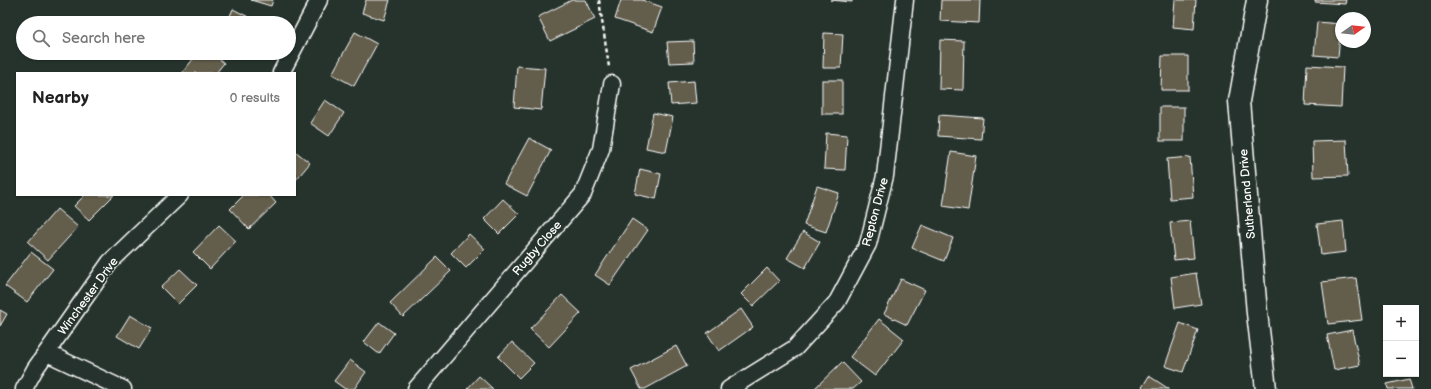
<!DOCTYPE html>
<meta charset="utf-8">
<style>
:root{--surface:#fff;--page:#f2f2f2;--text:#222;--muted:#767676;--line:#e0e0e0}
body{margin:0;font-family:"Balsamiq Sans",sans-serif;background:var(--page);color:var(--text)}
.controls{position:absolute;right:12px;bottom:12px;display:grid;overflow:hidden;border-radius:0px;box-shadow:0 1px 3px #0004}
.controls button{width:36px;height:36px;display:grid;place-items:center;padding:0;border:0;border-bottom:1px solid var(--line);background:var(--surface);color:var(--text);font:20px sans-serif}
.compass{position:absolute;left:1335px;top:12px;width:36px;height:36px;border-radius:50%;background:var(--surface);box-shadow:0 1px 3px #0004;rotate:75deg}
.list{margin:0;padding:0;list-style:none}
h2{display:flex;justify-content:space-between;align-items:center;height:52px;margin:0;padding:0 16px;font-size:17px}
h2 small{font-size:13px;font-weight:400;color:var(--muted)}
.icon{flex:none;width:22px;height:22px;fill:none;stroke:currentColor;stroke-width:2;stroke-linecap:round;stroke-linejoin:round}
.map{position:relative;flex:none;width:1431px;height:389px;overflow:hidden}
.search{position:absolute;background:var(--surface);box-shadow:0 1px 3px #0004;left:16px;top:16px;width:280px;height:44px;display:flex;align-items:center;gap:10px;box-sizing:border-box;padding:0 14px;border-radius:22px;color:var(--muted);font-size:15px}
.panel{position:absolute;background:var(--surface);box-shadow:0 1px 3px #0004;left:16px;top:72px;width:280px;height:124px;border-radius:0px}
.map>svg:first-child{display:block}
</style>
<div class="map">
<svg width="1431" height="389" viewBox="0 0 1431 389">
<rect width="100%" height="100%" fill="#26332d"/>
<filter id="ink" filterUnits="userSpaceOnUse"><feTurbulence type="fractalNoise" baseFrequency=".025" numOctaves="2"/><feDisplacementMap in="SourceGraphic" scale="8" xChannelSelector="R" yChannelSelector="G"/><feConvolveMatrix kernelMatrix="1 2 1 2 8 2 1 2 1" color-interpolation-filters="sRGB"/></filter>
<g filter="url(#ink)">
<g fill="#635d4c" stroke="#fff">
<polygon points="251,0 273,0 271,6"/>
<polygon points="366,0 390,0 384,20 362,13"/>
<polygon points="572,0 586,0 595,19 550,41 538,17"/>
<polygon points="621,0 642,0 662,7 653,32 615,19"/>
<polygon points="831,0 852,0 852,2"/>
<polygon points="941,0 980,0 979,23 940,21"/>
<polygon points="1175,0 1196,0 1194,29 1173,27"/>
<polygon points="1315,0 1346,0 1345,4 1315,2"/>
<polygon points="233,9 258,22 257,23 227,23"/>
<polygon points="1317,22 1341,24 1338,57 1314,55"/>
<polygon points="355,32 377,44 354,86 332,74"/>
<polygon points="824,33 843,34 841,68 823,68"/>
<polygon points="940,40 964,41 963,90 939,89"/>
<polygon points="693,41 694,62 669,63 667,42"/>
<polygon points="198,53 212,53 224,63 216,73 182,73"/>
<polygon points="1162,56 1188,56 1188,90 1161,90"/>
<polygon points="1307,65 1343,67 1341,107 1305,105"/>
<polygon points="517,66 545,68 541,110 514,107"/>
<rect x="822" y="80" width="20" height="34"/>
<polygon points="694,81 696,103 671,105 669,83"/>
<polygon points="325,100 344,113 329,136 310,123"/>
<rect x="1160" y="107" width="24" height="34"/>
<polygon points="653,113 673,117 666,152 646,148"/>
<polygon points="939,115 983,118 981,139 938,136"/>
<polygon points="826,133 847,135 845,170 824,169"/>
<polygon points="529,138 551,150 527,196 504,184"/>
<polygon points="1346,140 1348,176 1313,177 1312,141"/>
<polygon points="295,151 310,163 295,181"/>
<polygon points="951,152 976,156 968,210 943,206"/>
<polygon points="1190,157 1193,197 1170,199 1167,159"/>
<polygon points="640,169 661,174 656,199 635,194"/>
<polygon points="817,186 839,193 826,232 804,225"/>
<polygon points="85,195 114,195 89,220 74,206"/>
<polygon points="244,195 269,195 276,203 249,229 230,209"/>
<polygon points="503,199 519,214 499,234 484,219"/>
<polygon points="57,209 78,227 48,260 28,242"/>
<polygon points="632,219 648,230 610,285 595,275"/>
<polygon points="1190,221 1194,258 1174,260 1170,223"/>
<polygon points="1343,221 1346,252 1321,255 1317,224"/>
<polygon points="219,225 236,241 210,269 193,252"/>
<polygon points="922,225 953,238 944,261 912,248"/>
<polygon points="803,232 820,242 805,268 787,258"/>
<polygon points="469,234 485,249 466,268 451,253"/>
<polygon points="31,252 53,269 27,302 5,286"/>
<polygon points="437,257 451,271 403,317 390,303"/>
<polygon points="767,268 779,281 753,306 741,294"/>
<polygon points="180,269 197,285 178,304 161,287"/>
<polygon points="1196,273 1201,304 1175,308 1171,277"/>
<polygon points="1356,278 1362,320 1328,324 1322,282"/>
<polygon points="901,279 925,290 907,325 884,314"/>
<polygon points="562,295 581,313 549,347 530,329"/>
<polygon points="741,309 753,327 719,351 707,333"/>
<polygon points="0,310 7,314 0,326"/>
<polygon points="130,315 152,328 139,349 117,336"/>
<polygon points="879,319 904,339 875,376 850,357"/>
<polygon points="379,322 394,333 379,354 364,342"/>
<polygon points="1180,323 1198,330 1183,372 1165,366"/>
<polygon points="1352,330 1360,365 1334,370 1327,335"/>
<polygon points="512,342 534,363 519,378 498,357"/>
<polygon points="676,346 687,366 645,389 641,389 631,370"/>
<polygon points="350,360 366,372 354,389 345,389 334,381"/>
<polygon points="842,362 861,382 853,389 814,389"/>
<polygon points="479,376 493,389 467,389"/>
<polygon points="1149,376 1169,389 1141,389"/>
<polygon points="1409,379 1412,389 1388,389 1387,384"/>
</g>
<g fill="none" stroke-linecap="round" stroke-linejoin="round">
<defs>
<g id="minor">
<polyline points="281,73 319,0"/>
<polyline points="47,353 123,389"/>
<polyline points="24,389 35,369 110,262 180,195"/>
<polyline points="416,389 583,194 601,149 612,84"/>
<polyline points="729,389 795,348 837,302 868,244 885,176 905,0"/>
</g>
<polyline id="tertiary" points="1257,0 1239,101 1257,313 1266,389"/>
</defs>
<use href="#minor" stroke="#fff" stroke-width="19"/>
<use href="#tertiary" stroke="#fff" stroke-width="23"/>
<polyline stroke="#fff" stroke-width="2.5" stroke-dasharray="4 3" stroke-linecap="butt" points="599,0 609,67"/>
<use href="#minor" stroke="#26332d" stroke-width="16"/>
<use href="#tertiary" stroke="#26332d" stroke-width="20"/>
</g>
</g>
<g text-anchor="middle" stroke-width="3.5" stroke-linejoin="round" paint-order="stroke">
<g font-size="12" fill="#fff" stroke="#26332d">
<text transform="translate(1247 194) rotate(-95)" y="4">Sutherland Drive</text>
<text transform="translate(875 212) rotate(-75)" y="4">Repton Drive</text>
<text transform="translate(537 248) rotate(-49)" y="4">Rugby Close</text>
<text transform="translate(88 296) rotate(-54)" y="4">Winchester Drive</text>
</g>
</g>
</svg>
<div class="controls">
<button>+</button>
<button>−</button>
</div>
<svg class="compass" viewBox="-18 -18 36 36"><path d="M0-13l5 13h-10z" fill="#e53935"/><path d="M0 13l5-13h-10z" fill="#767676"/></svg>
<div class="search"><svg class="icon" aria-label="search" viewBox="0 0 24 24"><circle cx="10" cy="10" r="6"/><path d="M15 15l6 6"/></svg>Search here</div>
<section class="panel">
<h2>Nearby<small>0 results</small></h2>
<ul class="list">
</ul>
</section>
</div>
